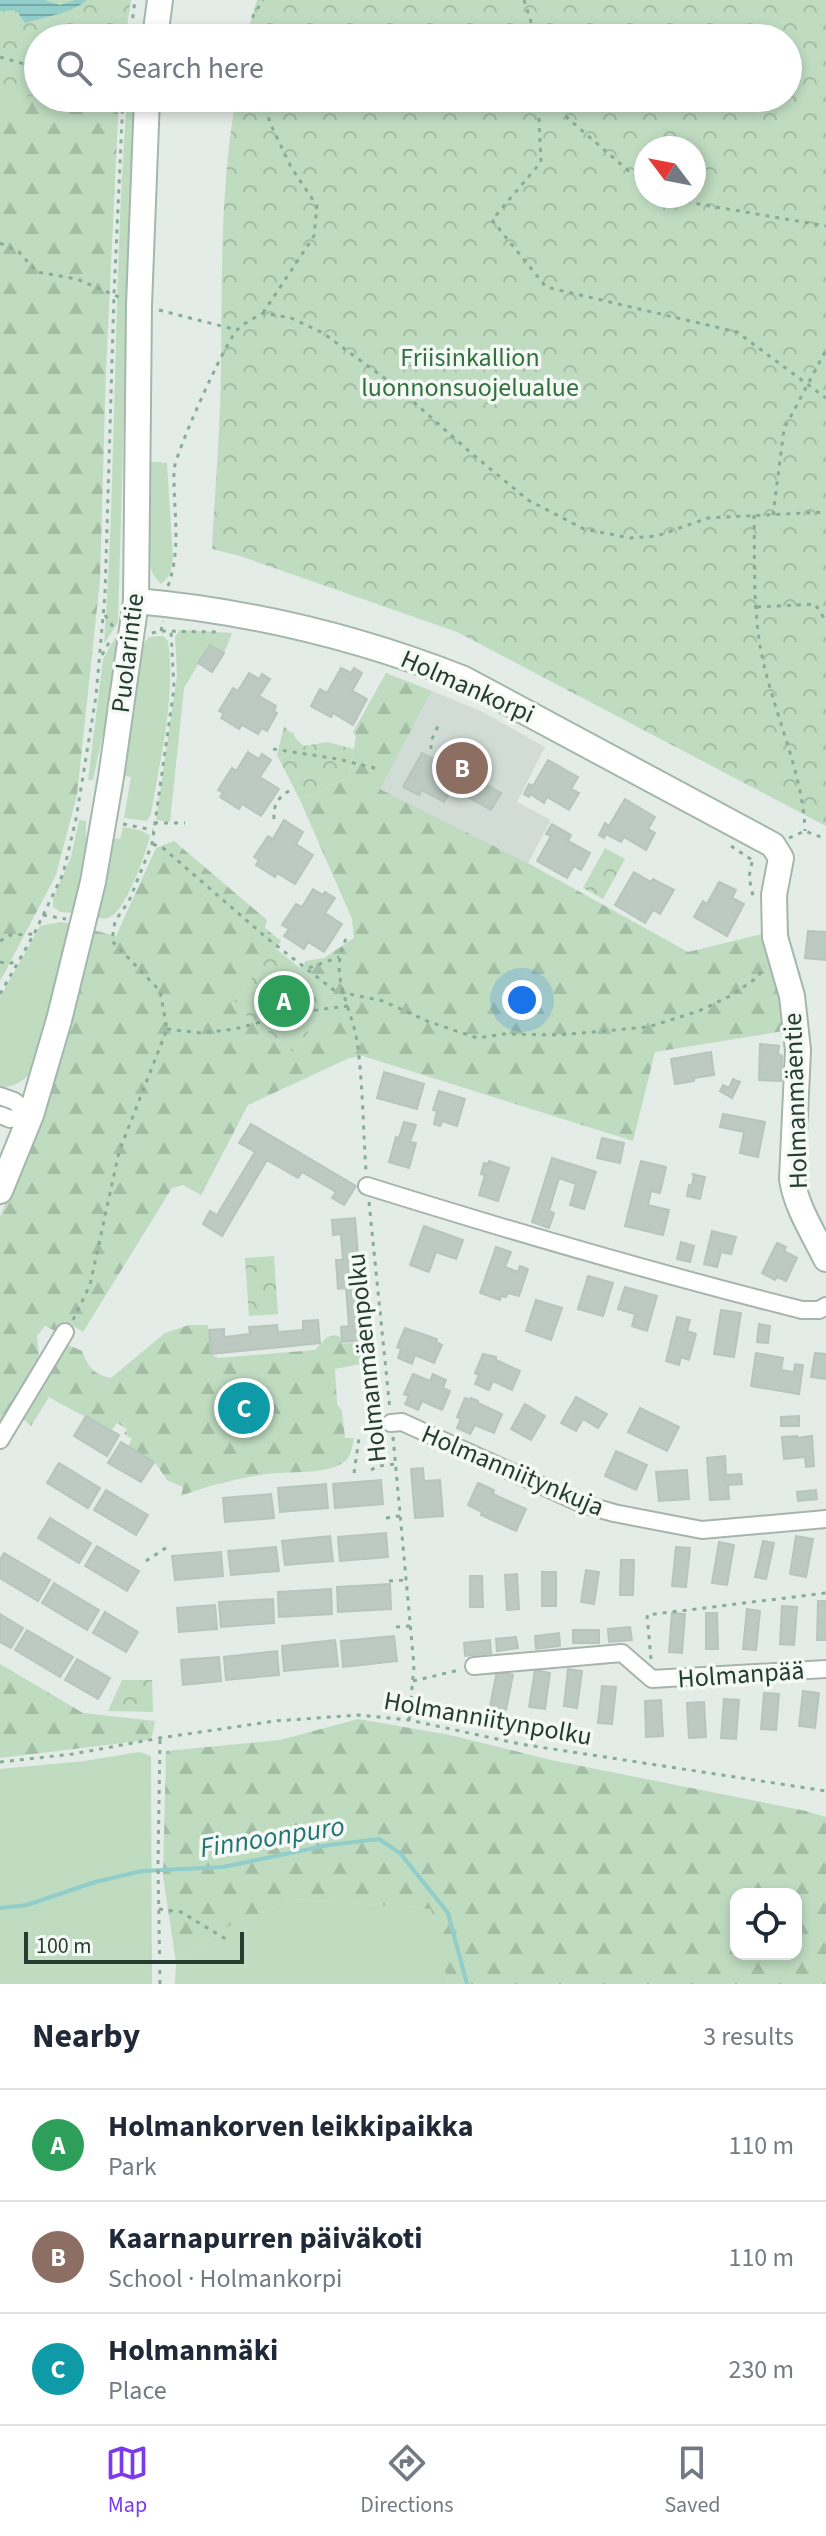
<!DOCTYPE html>
<meta charset="utf-8">
<style>
:root{--surface:#fff;--page:#f6f6f7;--text:#1f2937;--muted:#747a83;--line:#e0e1e3;--accent:#7c3aed}
body{margin:0;font-family:"Source Sans 3",sans-serif;background:var(--page);color:var(--text)}
.controls{position:absolute;right:24px;bottom:24px;display:grid;overflow:hidden;border-radius:16px;box-shadow:0 4px 12px #0003}
.controls button{width:72px;height:72px;display:grid;place-items:center;padding:0;border:0;border-bottom:2px solid var(--line);background:var(--surface);color:var(--text);font:40px sans-serif}
.compass{position:absolute;left:634px;top:136px;width:72px;height:72px;border-radius:50%;background:var(--surface);box-shadow:0 4px 12px #0003;rotate:302deg}
.scale{position:absolute;left:24px;bottom:20px;width:220px;box-sizing:border-box;padding-left:8px;border:4px solid #253d31;border-top:0;font-size:22px;line-height:28px;white-space:nowrap;color:#253d31;-webkit-text-stroke:6px #f4f9f6;paint-order:stroke}
.you{position:absolute;left:522px;top:1000px;width:28px;height:28px;margin:-20px;border:6px solid #fff;border-radius:50%;background:#1a73e8;box-shadow:0 0 0 12px #1a73e833}
.badge{display:grid;place-items:center;width:52px;height:52px;border-radius:50%;background:var(--accent);color:#fff;font-size:26px;font-weight:700}
.pin{position:absolute;translate:-50% -50%;border:4px solid #fff;box-shadow:0 2px 8px #0006}
.list{margin:0;padding:0;list-style:none}
h2{display:flex;justify-content:space-between;align-items:center;height:104px;margin:0;padding:0 32px;font-size:34px}
h2 small{font-size:26px;font-weight:400;color:var(--muted)}
.list li{display:grid;grid-template-columns:52px 1fr auto;gap:24px;align-items:center;box-sizing:border-box;height:112px;padding:0 32px;border-top:2px solid var(--line)}
.list b{display:block;font-size:30px;white-space:nowrap}
.list p{margin:0;font-size:26px;white-space:nowrap;color:var(--muted)}
.list em{font-size:26px;font-style:normal;color:var(--muted)}
.icon{flex:none;width:44px;height:44px;fill:none;stroke:currentColor;stroke-width:2;stroke-linecap:round;stroke-linejoin:round}
.map{position:relative;flex:none;width:826px;height:1984px;overflow:hidden}
.search{position:absolute;background:var(--surface);box-shadow:0 4px 12px #0003;left:24px;right:24px;top:24px;height:88px;display:flex;align-items:center;gap:20px;box-sizing:border-box;padding:0 28px;border-radius:44px;color:var(--muted);font-size:30px}
.sheet{height:440px;background:var(--surface)}
nav{display:flex;justify-content:space-around;align-items:center;box-sizing:border-box;height:112px;border-top:2px solid var(--line);background:var(--surface);font-size:22px;color:var(--muted)}
nav a{display:grid;justify-items:center;gap:4px}
nav .on{color:var(--accent)}
.map>svg:first-child{display:block}
</style>
<div class="map">
<svg width="826" height="1984" viewBox="0 0 826 1984">
<defs>
<pattern id="forest-firs" width="22" height="20" patternUnits="userSpaceOnUse" patternTransform="scale(2)"><rect width="22" height="20" fill="#bfdcc1"/><path d="M5 1l3.5 6h-7zM16 11l3.5 6h-7z" fill="#a4bea6"/></pattern>
<pattern id="park-crowns" width="20" height="18" patternUnits="userSpaceOnUse" patternTransform="scale(2)"><rect width="20" height="18" fill="#bfdcc1"/><path d="M2 6a3 3 0 1 1 6 0M12 15a3 3 0 1 1 6 0" fill="none" stroke="#a4bea6"/></pattern>
<pattern id="water-rules" width="6" height="5" patternUnits="userSpaceOnUse" patternTransform="scale(2)"><rect width="6" height="5" fill="#91cdca"/><path d="M0 2.5h6" fill="none" stroke="#76a8a5"/></pattern>
</defs>
<rect width="100%" height="100%" fill="#e4ece7"/>
<polygon fill="#d2dcd6" points="432,691 483,712 545,747 517,802 551,820 528,863 380,789"/>
<g fill="#bfdcc1">
<path d="M127 98H138L130 210 118 622 104 644C117 462 113 280 127 98Z"/>
<path d="M142 461 167 463 173 558 170 575 161 584C138 565 143 490 142 461Z"/>
<polygon points="180,630 232,633 224,653 210,645 184,688 170,822 156,820 177,676 175,637"/>
<path d="M163 636 168 641C176 698 160 758 151 814L147 821 124 818 131 777 125 776 126 734 142 646 149 637Z"/>
<path d="M115 638 117 639C114 687 103 733 93 780H88L103 659Z"/>
<polygon points="79,820 86,821 86,855 73,913 60,912 53,907 53,898 71,857"/>
<path d="M123 827C133 829 142 829 150 836 146 853 126 911 110 917 104 920 98 918 91 916L97 889 114 838 120 839Z"/>
<path d="M60 922 70 923 66 945 32 1072C23 1081 13 1088 0 1087V997L40 926Z"/>
<polygon points="139,1752 151,1756 152,1984 0,1984 0,1769 84,1761"/>
<polygon points="296,1899 432,1909 448,1984 175,1984 176,1963 234,1923"/>
</g>
<g fill="url(#forest-firs)" fill-rule="evenodd">
<polygon points="131,0 125,38 38,38 38,98 119,98 106,370 100,580 77,795 56,875 0,981 0,11"/>
<polygon points="386,673 432,691 380,789 528,863 688,952 762,934 778,996 786,998 790,1030 655,1052 633,1141 363,1056 349,1058 248,1105 201,1195 183,1185 172,1188 83,1332 65,1321 55,1331 45,1326 37,1336 40,1364 0,1431 0,1217 33,1137 89,929 116,936 156,848 174,841 267,920 265,928 281,941 232,1004 293,1052 336,997 300,968 306,961 324,958 354,938 352,919 300,800 349,777 356,737 353,732"/>
<path d="M189 1325H208L210 1354 218 1358 315 1350 327 1337 335 1335 340 1337 342 1344 367 1341 371 1362 335 1369 337 1404 342 1411 345 1438H354C352 1446 352 1456 345 1461 330 1475 287 1471 266 1474 236 1479 209 1485 181 1496L183 1487 167 1480 154 1461 128 1446 132 1439 124 1434 127 1429 117 1423 112 1430C91 1418 70 1410 49 1397L31 1426 22 1418 66 1344 82 1351C89 1368 93 1374 111 1378L165 1333Z"/>
<polygon points="0,1664 83,1713 155,1721 152,1736 148,1740 0,1758"/>
<path d="M358 1719 450 1735 551 1760 806 1811 826 1817V1984H448L431 1909 296 1899 234 1923 176 1963 163 1876 166 1751 280 1740ZM736 1894H796V1954H736Z"/>
</g>
<g fill="url(#park-crowns)" fill-rule="evenodd">
<polygon points="0,0 131,0 125,38 38,38 38,95 0,100"/>
<path d="M257 0H826V826L457 632 240 556 212 549C215 490 220 431 221 372 222 281 220 188 236 98H788V38H246ZM646 148H694V196H646Z"/>
<polygon points="284,726 291,733 293,732 296,739 304,746 327,742 354,749 349,777 300,800 277,755"/>
<polygon points="605,848 625,859 603,899 583,888"/>
<polygon points="275,948 336,997 293,1052 232,1004"/>
<polygon points="274,1256 278,1314 249,1316 245,1258"/>
<polygon points="122,1680 152,1680 153,1712 108,1711"/>
</g>
<path fill="url(#water-rules)" d="M0 0H44L60 5 75 0H87C70 14 47 16 25 23L16 10 0 11Z"/>
<g fill="none" stroke-linecap="round" stroke-linejoin="round">
<polyline stroke="#91cdca" stroke-width="4" points="0,1908 27,1905 95,1882 142,1871 223,1867 329,1845 379,1839 400,1853 448,1913 467,1984"/>
</g>
<g fill="#bccac2" stroke="#b7c6bc" stroke-width="2">
<polygon points="210,645 224,653 212,672 198,663"/>
<polygon points="341,668 351,673 354,668 362,673 352,691 367,699 353,725 333,713 331,717 311,706 320,689 327,693"/>
<polygon points="249,673 259,679 262,674 270,679 259,696 276,706 274,711 277,713 267,731 262,728 258,734 242,725 239,729 221,718 224,713 219,711 233,688 238,691"/>
<polygon points="248,752 259,759 262,754 271,760 260,777 279,789 261,816 242,804 239,809 220,797 223,793 218,790 232,768 236,771"/>
<polygon points="422,753 452,769 453,766 501,793 491,810 452,788 444,802 422,790 419,795 403,787"/>
<polygon points="548,760 578,777 571,789 579,793 569,810 547,797 544,803 530,794 529,797 524,794 529,784 533,786"/>
<polygon points="625,799 655,817 648,829 655,833 646,850 624,837 621,842 606,834 604,838 599,835 605,823 609,826"/>
<polygon points="284,820 303,832 296,844 313,855 295,884 277,873 275,877 256,865 259,860 254,857 268,836 273,839"/>
<polygon points="552,824 571,835 568,841 590,853 581,870 574,866 567,878 537,861 551,836 546,834"/>
<polygon points="634,872 651,882 653,879 674,890 660,914 653,910 645,923 615,905"/>
<polygon points="719,882 736,890 732,898 744,904 727,936 694,917 703,901 707,904"/>
<polygon points="313,889 323,895 325,892 335,898 325,913 342,924 324,952 308,942 304,949 284,936 289,929 282,925 296,904 302,907"/>
<polygon points="808,931 826,932 826,960 805,958"/>
<polygon points="760,1044 779,1046 778,1054 782,1056 781,1081 759,1080"/>
<polygon points="711,1052 714,1075 694,1078 694,1081 675,1084 671,1059"/>
<polygon points="384,1072 424,1084 417,1109 377,1098"/>
<polygon points="733,1079 740,1082 732,1098 720,1091 723,1085 729,1088"/>
<polygon points="439,1091 465,1099 457,1126 442,1121 440,1126 434,1124 437,1111 433,1110"/>
<polygon points="723,1114 765,1122 758,1157 740,1153 744,1132 720,1127"/>
<polygon points="404,1122 416,1125 410,1142 416,1143 409,1168 389,1162 396,1137 399,1138"/>
<polygon points="251,1124 356,1186 344,1205 332,1198 336,1192 302,1172 298,1178 267,1160 222,1236 203,1224 210,1211 217,1215 255,1152 239,1143"/>
<polygon points="602,1138 624,1143 620,1163 597,1158"/>
<polygon points="552,1158 596,1172 584,1209 570,1205 576,1184 559,1178 549,1211 554,1213 549,1228 532,1222"/>
<polygon points="489,1161 509,1168 498,1201 479,1195 485,1175 481,1174 484,1163 488,1164"/>
<polygon points="641,1161 666,1167 660,1193 651,1191 648,1205 669,1210 663,1235 625,1226"/>
<polygon points="692,1174 705,1177 700,1199 687,1196 689,1185 692,1186 694,1175"/>
<polygon points="355,1218 365,1340 342,1342 341,1327 349,1326 346,1288 338,1289 336,1260 343,1260 341,1234 333,1235 332,1220"/>
<polygon points="424,1226 463,1240 456,1259 436,1252 429,1272 410,1265"/>
<polygon points="712,1231 736,1237 731,1254 721,1252 717,1267 704,1264"/>
<polygon points="681,1242 694,1246 690,1262 677,1259"/>
<polygon points="777,1243 786,1247 784,1251 797,1258 786,1281 777,1277 775,1280 762,1273"/>
<polygon points="496,1247 511,1252 505,1267 518,1272 520,1266 528,1269 519,1296 508,1293 506,1297 501,1296 500,1300 480,1293"/>
<polygon points="588,1276 613,1283 603,1316 578,1309"/>
<polygon points="625,1287 657,1296 647,1331 632,1326 635,1314 618,1309"/>
<polygon points="536,1300 562,1308 551,1340 526,1331"/>
<polygon points="721,1310 741,1313 734,1357 714,1354"/>
<polygon points="677,1317 690,1320 687,1331 696,1334 689,1360 681,1357 679,1365 666,1361"/>
<polygon points="318,1320 320,1343 211,1354 209,1330 224,1329 224,1337 250,1334 249,1327 277,1325 278,1332 303,1330 303,1321"/>
<polygon points="759,1324 770,1326 768,1343 757,1342"/>
<polygon points="405,1328 437,1339 436,1342 442,1345 434,1363 415,1355 412,1364 398,1358 401,1349 397,1347"/>
<polygon points="756,1353 783,1358 781,1370 794,1372 795,1364 803,1365 799,1394 751,1386"/>
<polygon points="815,1353 826,1354 826,1379 811,1377"/>
<polygon points="483,1354 496,1357 496,1360 520,1371 512,1390 493,1381 489,1390 475,1384 479,1375 475,1373"/>
<polygon points="413,1374 430,1381 433,1374 446,1380 443,1388 450,1391 442,1410 422,1401 418,1410 405,1404 409,1396 404,1394"/>
<polygon points="576,1397 607,1414 598,1428 583,1419 576,1431 561,1423"/>
<polygon points="465,1398 470,1400 471,1398 478,1401 478,1403 502,1414 494,1433 475,1425 470,1434 457,1428 461,1419 457,1417"/>
<polygon points="525,1404 545,1416 531,1440 511,1429"/>
<polygon points="640,1408 679,1427 667,1451 628,1432"/>
<polygon points="86,1416 119,1435 107,1456 74,1436"/>
<polygon points="799,1416 799,1426 781,1426 781,1417"/>
<polygon points="797,1436 797,1438 812,1436 814,1466 806,1467 805,1457 784,1459 782,1437"/>
<polygon points="121,1442 154,1462 141,1482 108,1463"/>
<polygon points="616,1451 647,1465 636,1490 605,1476"/>
<polygon points="725,1456 726,1475 741,1474 742,1484 728,1485 729,1499 710,1500 707,1458"/>
<polygon points="59,1463 100,1488 88,1508 47,1483"/>
<polygon points="423,1468 424,1481 440,1480 443,1516 415,1518 411,1469"/>
<polygon points="687,1470 689,1499 659,1501 656,1472"/>
<polygon points="381,1480 383,1504 335,1508 333,1484"/>
<polygon points="478,1483 494,1490 493,1494 526,1509 516,1531 481,1515 482,1512 468,1505"/>
<polygon points="326,1484 328,1508 280,1512 278,1488"/>
<polygon points="106,1490 148,1515 136,1535 94,1510"/>
<polygon points="816,1490 817,1499 798,1501 797,1492"/>
<polygon points="271,1494 274,1518 225,1522 223,1498"/>
<polygon points="50,1518 91,1543 79,1563 38,1538"/>
<polygon points="386,1533 388,1557 340,1561 338,1537"/>
<polygon points="330,1536 333,1561 285,1565 282,1541"/>
<polygon points="796,1536 813,1539 806,1577 790,1574"/>
<polygon points="763,1541 774,1543 766,1579 755,1577"/>
<polygon points="719,1542 734,1545 727,1585 712,1583"/>
<polygon points="97,1546 139,1571 127,1591 85,1566"/>
<polygon points="276,1547 279,1571 231,1575 228,1551"/>
<polygon points="676,1547 690,1548 686,1587 672,1586"/>
<polygon points="221,1552 223,1576 175,1580 172,1556"/>
<polygon points="4,1553 50,1580 38,1601 0,1578 0,1560"/>
<polygon points="621,1560 634,1560 633,1595 620,1595"/>
<polygon points="586,1570 599,1572 594,1604 581,1602"/>
<rect x="542" y="1572" width="14" height="34"/>
<polygon points="517,1574 519,1609 507,1610 505,1575"/>
<polygon points="470,1576 482,1576 483,1607 470,1607"/>
<polygon points="54,1583 99,1610 87,1630 42,1603"/>
<polygon points="390,1584 391,1609 338,1612 337,1587"/>
<polygon points="331,1589 332,1614 279,1617 278,1592"/>
<polygon points="273,1599 274,1623 221,1627 219,1602"/>
<polygon points="818,1601 826,1601 826,1640 817,1640"/>
<polygon points="215,1605 217,1629 179,1632 177,1608"/>
<polygon points="782,1606 797,1607 794,1645 780,1644"/>
<polygon points="747,1609 760,1611 756,1650 743,1649"/>
<polygon points="105,1612 138,1632 126,1652 93,1633"/>
<polygon points="672,1613 685,1614 682,1653 669,1652"/>
<polygon points="706,1613 717,1613 718,1649 706,1649"/>
<polygon points="0,1614 23,1628 11,1648 0,1642"/>
<polygon points="630,1627 632,1640 609,1642 608,1629"/>
<polygon points="27,1630 73,1657 60,1677 15,1650"/>
<rect x="573" y="1630" width="26" height="13"/>
<polygon points="559,1633 560,1646 536,1649 535,1636"/>
<polygon points="394,1636 397,1661 343,1667 341,1641"/>
<polygon points="516,1637 518,1648 497,1651 496,1639"/>
<polygon points="335,1640 338,1666 284,1671 282,1646"/>
<polygon points="490,1640 491,1653 465,1656 464,1643"/>
<polygon points="277,1651 279,1675 226,1680 224,1657"/>
<polygon points="219,1657 221,1681 183,1685 181,1660"/>
<polygon points="77,1659 110,1678 98,1699 65,1680"/>
<polygon points="568,1669 582,1671 577,1708 564,1706"/>
<polygon points="535,1670 550,1673 545,1709 529,1707"/>
<polygon points="497,1671 513,1675 506,1710 490,1706"/>
<polygon points="602,1686 616,1687 612,1724 598,1723"/>
<polygon points="803,1691 819,1693 815,1728 799,1726"/>
<polygon points="764,1693 779,1694 776,1730 761,1729"/>
<polygon points="724,1699 739,1700 736,1739 721,1738"/>
<polygon points="661,1700 663,1736 646,1737 645,1701"/>
<polygon points="704,1702 706,1737 689,1738 687,1703"/>
</g>
<g fill="none" stroke-linecap="round" stroke-linejoin="round">
<defs>
<g id="street">
<polyline points="0,1096 14,1101 31,1115"/>
<polyline points="0,1115 10,1119 31,1115"/>
<path d="M367 1186C511 1231 655 1273 802 1310H819L826 1306"/>
<polyline points="391,1423 402,1422 582,1504 614,1513 702,1530 826,1519"/>
<polyline points="0,1440 65,1332"/>
<polyline points="474,1666 622,1653 652,1679 826,1669"/>
</g>
<g id="secondary">
<polyline points="155,38 160,0"/>
<path d="M136 601C249 611 358 637 464 679L773 845 781 858 774 895 775 937 792 996 798 1050 792 1179C796 1207 814 1234 826 1259"/>
<polyline points="0,1191 31,1115 59,1020 93,882 111,777 136,601 139,305 147,98"/>
</g>
</defs>
<use href="#street" stroke="#a7b4ad" stroke-width="20"/>
<use href="#secondary" stroke="#a3b7ac" stroke-width="28"/>
<g stroke="#87ad9a" stroke-width="3" stroke-dasharray="4 6" stroke-linecap="butt">
<polyline points="524,0 536,38"/>
<polyline points="130,38 135,0"/>
<polyline points="254,38 253,16 263,0"/>
<polyline points="0,57 38,68"/>
<polyline points="538,98 541,162 492,220 546,287 737,332 826,398"/>
<polyline points="558,98 564,115 631,173 646,181"/>
<polyline points="678,196 693,203 826,226"/>
<polyline points="0,243 19,252 37,272 77,279 121,298"/>
<polyline points="159,310 237,330"/>
<polyline points="263,313 314,236 317,206 291,167 270,123 263,98"/>
<path d="M754 515C755 556 753 598 759 639 768 702 803 768 805 831"/>
<polyline points="773,515 784,429 826,350"/>
<path d="M168 586C182 548 173 509 174 470 175 453 225 343 237 330 243 323 255 318 263 313L291 318 323 333 398 388 470 452 528 500 584 529 630 538 657 536 708 518 826 512"/>
<polyline points="757,607 815,604 826,621"/>
<polyline points="105,615 114,628"/>
<polyline points="161,631 163,621"/>
<polyline points="152,633 161,631 216,632"/>
<polyline points="102,655 110,641"/>
<polyline points="273,749 338,759 378,769"/>
<polyline points="431,749 431,741 438,726"/>
<path d="M274 819C273 806 278 797 289 791"/>
<polyline points="154,823 185,823"/>
<polyline points="123,824 153,830"/>
<polyline points="789,838 805,831 826,839"/>
<polyline points="153,844 163,848 268,939 335,991 383,1001 427,1021 477,1038 504,1034 559,1035 648,1027 699,1011 730,996 758,977 764,966"/>
<polyline points="731,846 752,860 755,859"/>
<polyline points="752,862 749,877 754,901"/>
<polyline points="43,915 66,919"/>
<path d="M346 939C328 975 351 1005 357 1041 363 1083 363 1128 366 1171"/>
<polyline points="0,941 10,935 34,934"/>
<polyline points="0,962 9,964 19,960"/>
<polyline points="309,968 339,957"/>
<polyline points="0,994 34,934 63,874 76,819 96,696 105,594 114,295 123,98"/>
<polyline points="167,1029 201,1033 235,1029 294,1013 348,1006"/>
<polyline points="369,1202 390,1410"/>
<polyline points="73,1320 90,1285 119,1152 167,1029 160,991 112,941 115,921 129,901 152,844 174,688 171,631"/>
<polyline points="393,1437 414,1666 409,1720"/>
<polyline points="371,1470 379,1466 395,1464"/>
<polyline points="354,1473 359,1438"/>
<polyline points="386,1518 400,1516"/>
<polyline points="146,1561 170,1545"/>
<polyline points="389,1581 405,1580"/>
<polyline points="396,1627 411,1626"/>
<polyline points="651,1659 647,1615 826,1593"/>
<polyline points="413,1681 459,1670"/>
<polyline points="0,1762 73,1754 160,1738 275,1721 359,1715 409,1720 520,1744 826,1791"/>
<polyline points="159,1909 181,1912 229,1941"/>
<polyline points="160,1984 158,1864 160,1740"/>
</g>
<use href="#street" stroke="#fff" stroke-width="16"/>
<use href="#secondary" stroke="#fff" stroke-width="24"/>
</g>
<g text-anchor="middle" stroke-width="7" stroke-linejoin="round" paint-order="stroke">
<g font-size="26" fill="#32703e" stroke="#f4f9f6">
<text x="470" y="366">Friisinkallion<tspan x="470" dy="30">luonnonsuojelualue</tspan></text>
</g>
<g font-size="26" fill="#253d31" stroke="#f4f9f6">
<text transform="translate(127 653) rotate(-83)" y="9">Puolarintie</text>
<text transform="translate(468 686) rotate(24)" y="9">Holmankorpi</text>
<text transform="translate(795 1101) rotate(-92)" y="9">Holmanmäentie</text>
<text transform="translate(366 1358) rotate(-96)" y="9">Holmanmäenpolku</text>
<text transform="translate(513 1470) rotate(23)" y="9">Holmanniitynkuja</text>
<text transform="translate(741 1674) rotate(-4)" y="9">Holmanpää</text>
<text transform="translate(488 1718) rotate(10)" y="9">Holmanniitynpolku</text>
</g>
<g font-size="28" font-style="italic" fill="#237471" stroke="#f4f9f6">
<text transform="translate(272 1836) rotate(-9)" y="10">Finnoonpuro</text>
</g>
</g>
</svg>
<div class="controls">
<button><svg class="icon" aria-label="locate" viewBox="0 0 24 24"><circle cx="12" cy="12" r="6"/><path d="M12 2v4M12 18v4M2 12h4M18 12h4"/></svg></button>
</div>
<svg class="compass" viewBox="-18 -18 36 36"><path d="M0-13l5 13h-10z" fill="#e53935"/><path d="M0 13l5-13h-10z" fill="#747a83"/></svg>
<div class="scale">100 m</div>
<div class="you"></div>
<div class="pin badge" style="left:284px;top:1001px;background:#2e9e5b">A</div>
<div class="pin badge" style="left:462px;top:768px;background:#8d6e63">B</div>
<div class="pin badge" style="left:244px;top:1408px;background:#0f9aa8">C</div>
<div class="search"><svg class="icon" aria-label="search" viewBox="0 0 24 24"><circle cx="10" cy="10" r="6"/><path d="M15 15l6 6"/></svg>Search here</div>
</div>
<section class="sheet">
<h2>Nearby<small>3 results</small></h2>
<ul class="list">
<li><span class="badge" style="background:#2e9e5b">A</span><div><b>Holmankorven leikkipaikka</b><p>Park</p></div><em>110 m</em></li>
<li><span class="badge" style="background:#8d6e63">B</span><div><b>Kaarnapurren päiväkoti</b><p>School · Holmankorpi</p></div><em>110 m</em></li>
<li><span class="badge" style="background:#0f9aa8">C</span><div><b>Holmanmäki</b><p>Place</p></div><em>230 m</em></li>
</ul>
</section>
<nav>
<a class="on"><svg class="icon" aria-label="map" viewBox="0 0 24 24"><path d="M3 6l6-2 6 2 6-2v14l-6 2-6-2-6 2zM9 4v14M15 6v14"/></svg>Map</a>
<a><svg class="icon" aria-label="directions" viewBox="0 0 24 24"><path d="M12 3l9 9-9 9-9-9zM9 14v-3h6M13 9l2 2-2 2"/></svg>Directions</a>
<a><svg class="icon" aria-label="saved" viewBox="0 0 24 24"><path d="M7 4h10v16l-5-4-5 4z"/></svg>Saved</a>
</nav>
